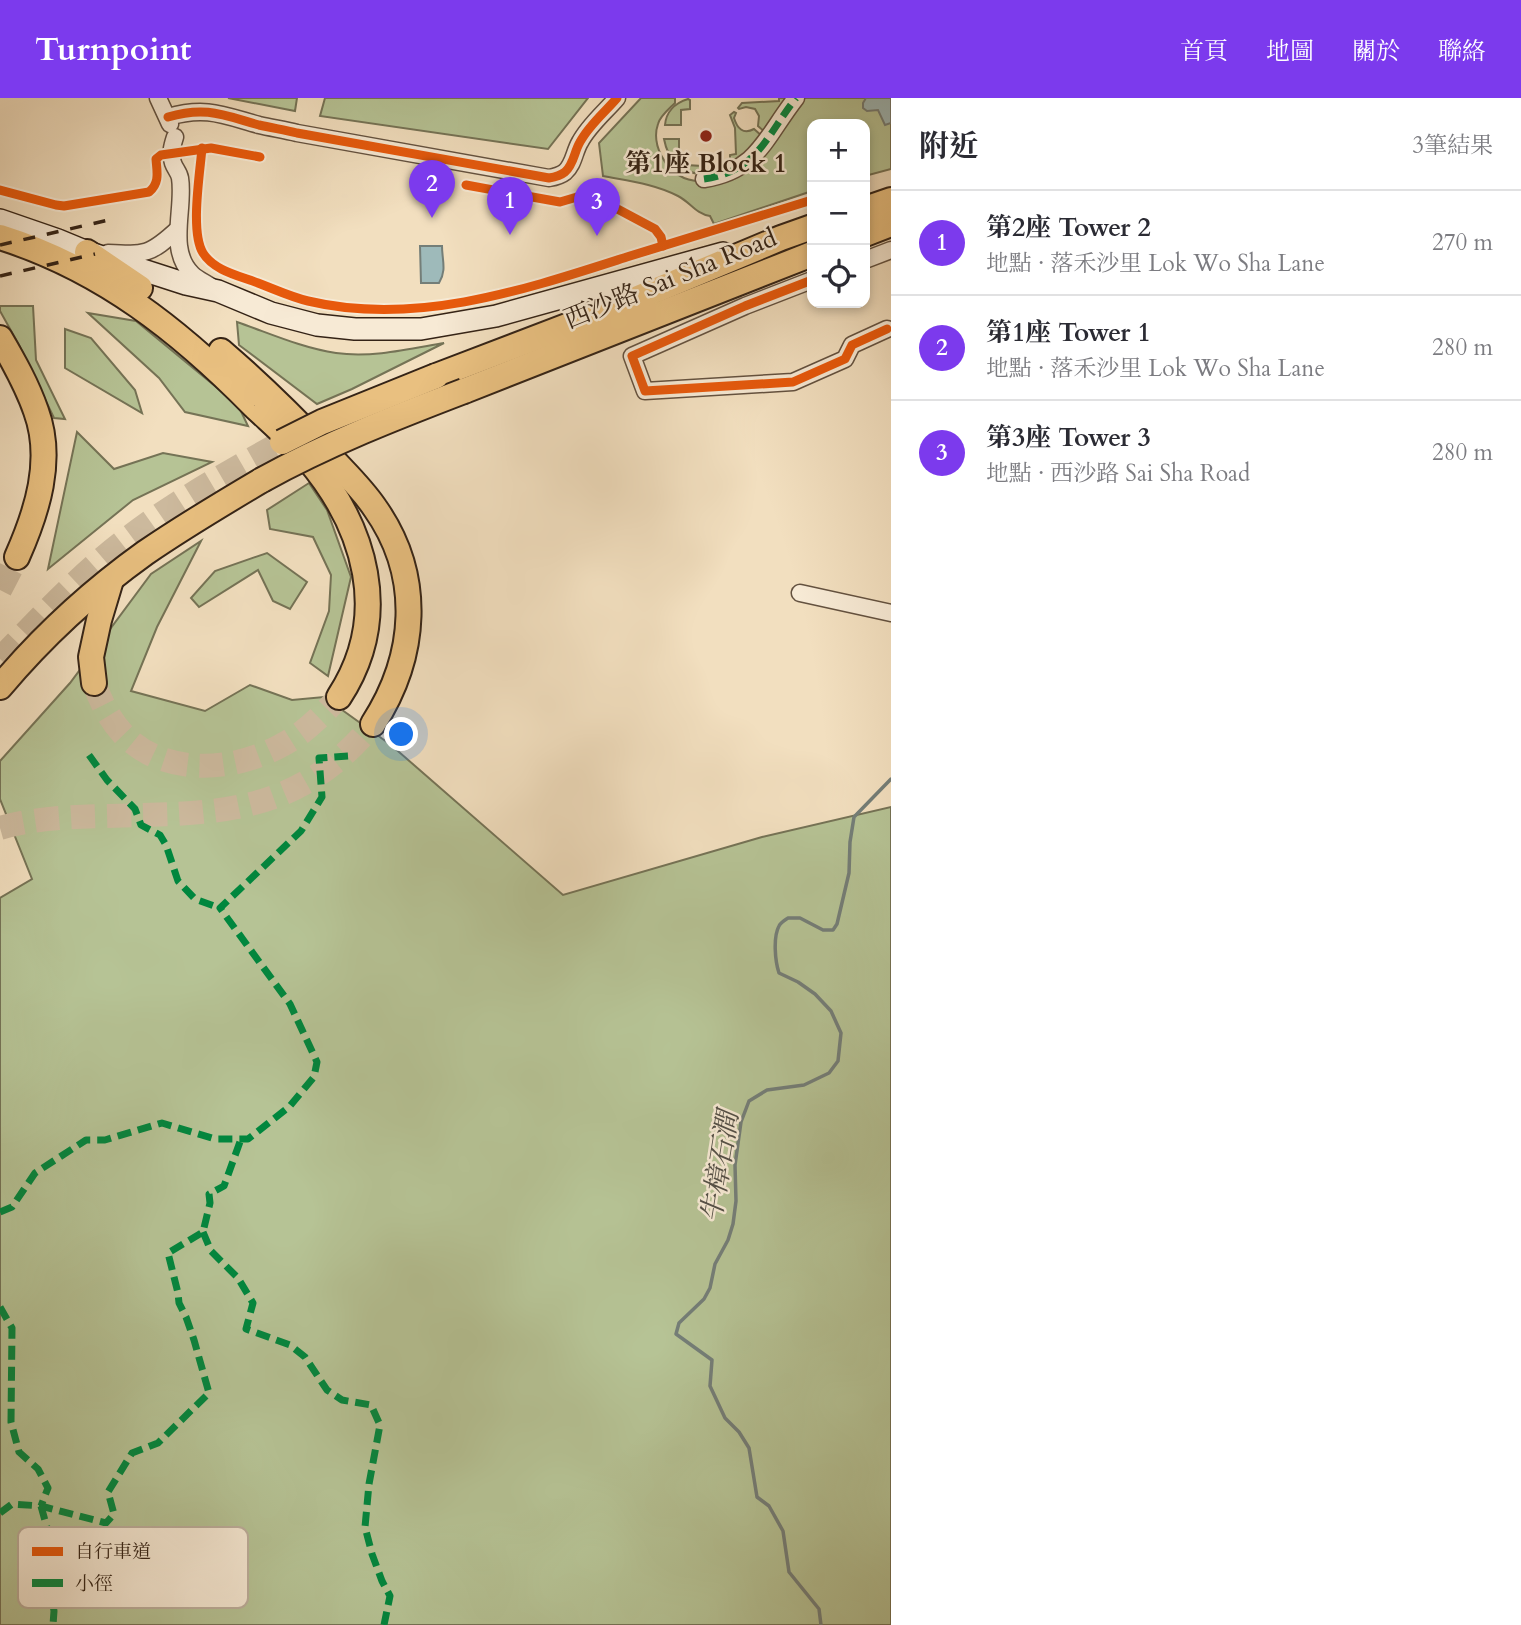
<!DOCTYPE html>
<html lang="zh-TW">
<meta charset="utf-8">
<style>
:root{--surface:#fff;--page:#f7f7f7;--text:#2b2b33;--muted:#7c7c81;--line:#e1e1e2;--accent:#7c3aed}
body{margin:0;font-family:Cardo,"Noto Serif TC",serif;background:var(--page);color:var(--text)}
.controls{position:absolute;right:21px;top:21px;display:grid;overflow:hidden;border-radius:14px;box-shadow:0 4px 10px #0003}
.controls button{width:63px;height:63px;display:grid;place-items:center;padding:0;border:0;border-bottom:2px solid var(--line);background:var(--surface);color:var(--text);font:35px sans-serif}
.you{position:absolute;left:402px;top:637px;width:24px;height:24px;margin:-18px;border:5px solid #fff;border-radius:50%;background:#1a73e8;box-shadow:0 0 0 10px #1a73e833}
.badge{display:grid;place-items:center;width:46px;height:46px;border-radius:50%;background:var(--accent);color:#fff;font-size:23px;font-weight:700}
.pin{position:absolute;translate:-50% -58px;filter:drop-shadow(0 2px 4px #0008)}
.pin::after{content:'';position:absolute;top:37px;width:24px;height:21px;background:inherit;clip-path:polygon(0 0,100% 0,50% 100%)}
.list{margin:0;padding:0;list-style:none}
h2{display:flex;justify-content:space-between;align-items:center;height:91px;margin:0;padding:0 28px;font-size:30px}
h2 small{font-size:23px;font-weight:400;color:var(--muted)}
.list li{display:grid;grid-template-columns:46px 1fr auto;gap:21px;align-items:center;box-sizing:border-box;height:105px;padding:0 28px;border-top:2px solid var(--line)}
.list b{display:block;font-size:26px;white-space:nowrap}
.list p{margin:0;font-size:23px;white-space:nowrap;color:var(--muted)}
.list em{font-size:23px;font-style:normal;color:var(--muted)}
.icon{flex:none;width:38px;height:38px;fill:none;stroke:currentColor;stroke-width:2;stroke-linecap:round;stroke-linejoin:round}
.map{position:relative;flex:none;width:891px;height:1527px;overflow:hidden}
header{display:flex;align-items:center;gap:42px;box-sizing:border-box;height:98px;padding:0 35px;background:var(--accent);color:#fff}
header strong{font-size:33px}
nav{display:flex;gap:38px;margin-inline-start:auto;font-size:24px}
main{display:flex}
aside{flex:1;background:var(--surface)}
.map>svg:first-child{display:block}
</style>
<header>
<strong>Turnpoint</strong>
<nav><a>首頁</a><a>地圖</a><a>關於</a><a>聯絡</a></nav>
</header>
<main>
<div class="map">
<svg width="891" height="1527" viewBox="0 0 891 1527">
<rect width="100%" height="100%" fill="#f2dfbf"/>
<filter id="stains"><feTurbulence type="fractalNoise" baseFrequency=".00286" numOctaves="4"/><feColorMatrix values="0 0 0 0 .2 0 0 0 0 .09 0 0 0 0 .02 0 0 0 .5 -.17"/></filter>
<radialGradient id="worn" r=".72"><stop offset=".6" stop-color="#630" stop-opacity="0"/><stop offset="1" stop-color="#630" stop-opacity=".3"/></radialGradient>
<g fill="#b6c395" stroke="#757356" stroke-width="2">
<polygon points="228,0 297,0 295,13"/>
<polygon points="325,0 588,0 548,51 320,18"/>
<path d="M641 0H675V5C669 11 660 18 658 26 651 46 665 72 684 80 694 84 706 84 717 85L803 0H891V71L865 78V26H812V93L714 126 710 118C696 116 690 104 678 98 655 86 629 83 603 78L599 45Z"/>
<polygon points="779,0 789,0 766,35 758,28 759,18 755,11 746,9 739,11 738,10 742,5 779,3"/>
<path d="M688 1 690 2V11L681 12V27H665C666 14 675 5 688 1Z"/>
<path d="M734 14 736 15 734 20C737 30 743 37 754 31L763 39 749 56 710 75 711 69 730 63V57L736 56 735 30 730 17Z"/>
<path d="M664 41H679V62H684L686 67 702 68V76C680 75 668 62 664 41Z"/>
<polygon points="0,208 33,208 36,262 65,321 54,320 19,247 0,213"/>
<polygon points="88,215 136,223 238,307 248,328 185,314 159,280"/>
<path d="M237 224C269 235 302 250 336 255 372 260 409 251 444 245L352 291 317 306 239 247Z"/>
<polygon points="65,231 91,240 135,292 142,315 65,270"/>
<polygon points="77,334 114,371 163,355 212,364 133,402 48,471"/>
<polygon points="309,385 327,412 351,479 328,578 310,565 329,513 331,477 313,439 270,431 267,412"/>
<polygon points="201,443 157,529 131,593 205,613 250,587 292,602 324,599 391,647 563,797 762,739 891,709 891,1527 0,1527 0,800 32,781 0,701 0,663 70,585 151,476"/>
<polygon points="267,455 307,484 290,511 273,503 258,472 199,509 191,500 215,473"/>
</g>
<g fill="#9ebaba" stroke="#747e78" stroke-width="2">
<polygon points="866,0 891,0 891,25 885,27 878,12 867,13 863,10 863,5"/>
<path d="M420 148H442C442 162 447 172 439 185H421Z"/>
</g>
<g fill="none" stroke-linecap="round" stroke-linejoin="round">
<path stroke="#747e78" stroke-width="3.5" d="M821 1527 819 1511 789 1474 783 1433 769 1408 757 1399 749 1350 739 1334 725 1320 710 1288 712 1262 676 1236 679 1225 704 1201 710 1190 715 1166 728 1142 733 1126 736 1103 735 1067 741 1024 749 1003 767 992 804 987 829 975 838 963 841 935 831 913 815 896 798 884 779 875C775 863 773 839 779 828 781 824 785 822 788 820H800L823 832H833L837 826 849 775 850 744 854 719 891 681"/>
<g stroke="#ccb99d" stroke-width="24" stroke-dasharray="24 12" stroke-linecap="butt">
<polyline points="0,492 17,459"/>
<path d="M0 561C42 518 83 473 132 437 179 401 231 373 282 344"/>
<path d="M94 585C101 604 109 621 123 636 164 679 234 674 282 647 305 635 322 617 339 599"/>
<path d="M0 730C35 720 70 719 106 718 216 715 296 719 373 626"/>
</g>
<defs>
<g id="street">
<polyline points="158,0 170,26"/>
<path d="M168 19C206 8 223 17 259 27 272 30 285 32 297 35L549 80C555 79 560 78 565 74 574 66 574 54 580 44 589 27 605 14 617 0"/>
<path d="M175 39C172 48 170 56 173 65 175 71 179 74 180 80 185 110 167 152 192 176 197 181 204 184 210 188"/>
<path d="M704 81C758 73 766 38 796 0"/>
<path d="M108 155C145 157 150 157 178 131"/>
<polyline points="865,162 891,152"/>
<polyline points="812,182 745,208 632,258 645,293 793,284 845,261 852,247 887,231"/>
<polyline points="800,495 891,515"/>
</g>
<polyline id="secondary" points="0,122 58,142 87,154 186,186 218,193 271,215 317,227 355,231 421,231 496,218 723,155"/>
<g id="primary">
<polyline points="865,111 891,102"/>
<polyline points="865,136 891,126"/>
<path d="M0 139C102 171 180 233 254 308 272 325 291 341 307 360 366 429 392 518 339 599"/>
<polyline points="87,154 140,190"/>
<path d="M0 240C14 264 27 287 36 313 54 362 37 414 17 459"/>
<path d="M221 253C258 285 292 318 326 354 342 372 361 389 375 410 423 478 417 558 373 626"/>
<polyline points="436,278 614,210 781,140 812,129"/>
<polyline points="464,293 812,156"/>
<polyline points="94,585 91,559 99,522 111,482"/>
<path d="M0 589C42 539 92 493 145 455 183 429 223 405 262 382"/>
</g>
</defs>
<use href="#street" stroke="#645240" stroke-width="19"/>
<use href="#secondary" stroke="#342316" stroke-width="24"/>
<use href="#primary" stroke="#342316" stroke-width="28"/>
<use href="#street" stroke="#f7ead5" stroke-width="16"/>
<use href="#secondary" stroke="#f7ead5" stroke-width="21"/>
<use href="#primary" stroke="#e9c080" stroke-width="24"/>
<g stroke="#342316" stroke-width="3.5" stroke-dasharray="12 12" stroke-linecap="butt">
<polyline points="0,147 113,121"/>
<polyline points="0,178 95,156"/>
</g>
<defs>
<g id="primary-bridge">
<polyline points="282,344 322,324 436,278"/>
<path d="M262 382C327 346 396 319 464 293"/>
</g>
</defs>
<use href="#primary-bridge" stroke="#342316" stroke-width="28" stroke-linecap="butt"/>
<use href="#primary-bridge" stroke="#e9c080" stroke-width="24"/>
<g stroke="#00873e" stroke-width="7" stroke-dasharray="14 7" stroke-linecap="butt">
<path d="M704 81C758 73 766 38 796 0"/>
<polyline points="89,657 107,682 135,711 141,727 160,737 166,747 178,783 195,801 220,810"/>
<polyline points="0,1114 12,1109 35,1075 86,1042 105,1042 162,1025 215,1041 248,1041 289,1009 314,979 317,964 290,906 220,810 301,733 322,699 319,660 348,658"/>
<polyline points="203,1134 211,1153 238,1180 253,1205 246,1231 290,1247 305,1259 327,1292 342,1302 371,1307 380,1327 369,1386 365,1429 372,1456 382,1483 390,1498 384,1527"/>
<polyline points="0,1209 12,1230 11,1324 19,1354 38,1371 48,1390 41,1408"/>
<polyline points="41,1408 52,1448 46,1464 54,1513 53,1527"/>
<polyline points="0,1415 12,1406 41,1408 106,1425 114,1416 108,1394 132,1355 158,1345 209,1295 194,1242 186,1219 179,1205 178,1195 168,1155 203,1134 210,1105 209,1096 224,1088 241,1041"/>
</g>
<defs>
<g id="cycleway">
<path d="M168 19C206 8 223 17 259 27 272 30 285 32 297 35L549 80C555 79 560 78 565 74 574 66 574 54 580 44 589 27 605 14 617 0"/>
<path d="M202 50C200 75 190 134 203 155 214 173 240 178 258 185 274 191 291 199 308 203 417 229 527 191 630 158 690 139 751 121 812 102"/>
<polyline points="466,87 560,104 577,99 610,107 655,131 661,139 663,148"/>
<path d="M0 92 56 107 64 108 149 94C160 85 157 74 156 61L161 57 211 50 260 59"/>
<polyline points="812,182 745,208 632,258 645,293 793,284 845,261 852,247 887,231"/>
</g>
</defs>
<use href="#cycleway" stroke="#f7ead5" stroke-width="13"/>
<use href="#cycleway" stroke="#e8590c" stroke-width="9"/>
</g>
<circle fill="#8f2418" stroke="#f7ead5" stroke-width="2.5" cx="706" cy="38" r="7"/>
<g text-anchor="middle" stroke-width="5" stroke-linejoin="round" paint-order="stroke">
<g font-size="26" font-weight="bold" fill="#342316" stroke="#f7ead5">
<text x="706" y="74">第1座 Block 1</text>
</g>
<g font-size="26" fill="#342316" stroke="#f7ead5">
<text transform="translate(670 180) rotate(-22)" y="9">西沙路 Sai Sha Road</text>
</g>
<g font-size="28" font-style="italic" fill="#545047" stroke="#f7ead5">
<text transform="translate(719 1069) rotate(-81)" y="10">牛樟石澗</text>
</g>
</g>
<rect x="18" y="1429" width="230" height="81" rx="10" fill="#f7ead5" stroke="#bcae9c" stroke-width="2"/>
<rect x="32" y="1449" width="31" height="9" fill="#e8590c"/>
<rect x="32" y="1481" width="31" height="8" fill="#00873e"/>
<g font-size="19" fill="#342316">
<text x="75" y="1460">自行車道</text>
<text x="75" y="1492">小徑</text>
</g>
<rect width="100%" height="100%" filter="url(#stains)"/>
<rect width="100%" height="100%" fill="url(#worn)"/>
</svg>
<div class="controls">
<button>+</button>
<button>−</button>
<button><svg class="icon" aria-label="locate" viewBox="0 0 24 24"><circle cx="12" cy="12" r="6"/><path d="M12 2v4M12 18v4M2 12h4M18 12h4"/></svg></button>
</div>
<div class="you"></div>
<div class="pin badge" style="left:510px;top:137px">1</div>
<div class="pin badge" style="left:432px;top:120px">2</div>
<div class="pin badge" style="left:597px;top:138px">3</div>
</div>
<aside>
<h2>附近<small>3筆結果</small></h2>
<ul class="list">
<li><span class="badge">1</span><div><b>第2座 Tower 2</b><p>地點 · 落禾沙里 Lok Wo Sha Lane</p></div><em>270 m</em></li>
<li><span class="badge">2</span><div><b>第1座 Tower 1</b><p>地點 · 落禾沙里 Lok Wo Sha Lane</p></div><em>280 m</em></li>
<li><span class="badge">3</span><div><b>第3座 Tower 3</b><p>地點 · 西沙路 Sai Sha Road</p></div><em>280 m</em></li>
</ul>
</aside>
</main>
